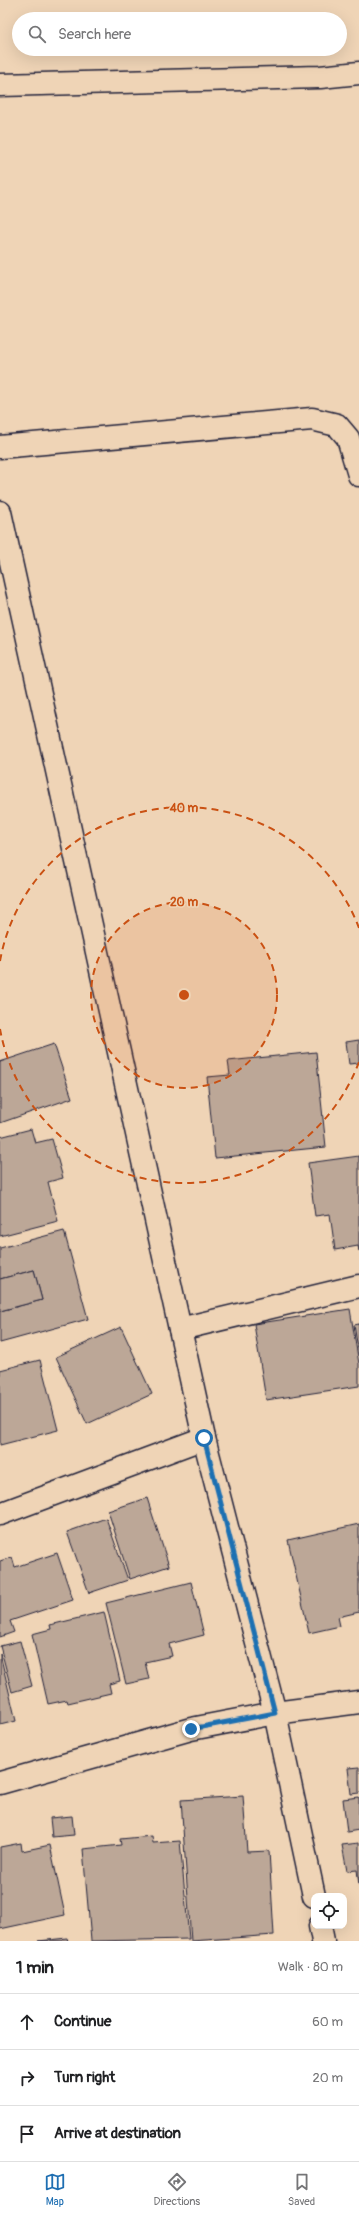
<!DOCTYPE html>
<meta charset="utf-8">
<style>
:root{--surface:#fff;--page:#f2f2f2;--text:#202124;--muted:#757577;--line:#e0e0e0;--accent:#1f6fb2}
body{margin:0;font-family:Pangolin,sans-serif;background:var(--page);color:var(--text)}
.controls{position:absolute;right:12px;bottom:12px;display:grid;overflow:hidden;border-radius:8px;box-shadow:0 4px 16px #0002}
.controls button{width:36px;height:36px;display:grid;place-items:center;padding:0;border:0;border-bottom:1px solid var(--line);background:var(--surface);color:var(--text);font:20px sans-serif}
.stop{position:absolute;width:12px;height:12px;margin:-9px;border:3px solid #1f6fb2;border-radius:50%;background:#fff}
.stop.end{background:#1f6fb2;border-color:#fff;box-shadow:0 1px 4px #0008}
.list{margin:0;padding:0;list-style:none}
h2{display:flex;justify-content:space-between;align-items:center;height:52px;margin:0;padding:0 16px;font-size:17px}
h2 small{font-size:13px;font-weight:400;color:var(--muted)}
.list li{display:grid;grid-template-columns:26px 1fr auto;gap:12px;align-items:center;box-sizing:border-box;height:56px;padding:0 16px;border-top:1px solid var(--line)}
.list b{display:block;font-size:15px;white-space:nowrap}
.list em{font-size:13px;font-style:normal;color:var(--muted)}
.icon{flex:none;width:22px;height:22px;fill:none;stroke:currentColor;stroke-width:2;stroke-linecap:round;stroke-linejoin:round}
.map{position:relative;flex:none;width:359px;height:1941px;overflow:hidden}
.search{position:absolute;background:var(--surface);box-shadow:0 4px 16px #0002;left:12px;right:12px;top:12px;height:44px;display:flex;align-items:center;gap:10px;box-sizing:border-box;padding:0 14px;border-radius:22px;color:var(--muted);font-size:15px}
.sheet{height:220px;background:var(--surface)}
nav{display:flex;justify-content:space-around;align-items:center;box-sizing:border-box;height:56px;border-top:1px solid var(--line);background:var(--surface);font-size:11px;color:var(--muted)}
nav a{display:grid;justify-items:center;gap:2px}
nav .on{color:var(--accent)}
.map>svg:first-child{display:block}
</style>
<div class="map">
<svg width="359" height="1941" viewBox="0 0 359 1941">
<rect width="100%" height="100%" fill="#efd4b6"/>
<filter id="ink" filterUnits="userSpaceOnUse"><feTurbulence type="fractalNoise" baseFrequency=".025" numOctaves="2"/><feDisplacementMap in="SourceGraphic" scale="8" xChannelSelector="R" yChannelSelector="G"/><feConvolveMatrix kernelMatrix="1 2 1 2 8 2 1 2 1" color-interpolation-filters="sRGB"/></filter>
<g filter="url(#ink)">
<g fill="#bca797" stroke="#22223b">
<polygon points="359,1040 359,1063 349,1064 346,1042"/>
<polygon points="54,1044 72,1098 0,1123 0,1062"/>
<polygon points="316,1052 326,1147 215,1158 207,1077 230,1075 228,1061"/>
<polygon points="31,1129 35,1143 52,1139 63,1178 48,1182 58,1221 0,1236 0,1137"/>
<polygon points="359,1156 359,1251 358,1246 335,1250 330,1214 315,1216 308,1163"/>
<polygon points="64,1231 88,1319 0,1343 0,1311 42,1300 34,1270 0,1279 0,1248"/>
<polygon points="34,1270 42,1300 0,1311 0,1279"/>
<polygon points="350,1309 359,1364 359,1386 266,1400 254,1324"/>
<polygon points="359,1324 359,1354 354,1325"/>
<polygon points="121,1327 152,1394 87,1424 56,1357"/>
<polygon points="40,1360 58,1430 0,1445 0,1370"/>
<polygon points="147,1498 169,1566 130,1579 108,1511"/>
<polygon points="106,1518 128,1580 89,1593 67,1532"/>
<polygon points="359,1524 359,1612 338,1617 340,1626 309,1633 288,1540"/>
<polygon points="57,1553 73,1600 10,1621 14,1632 0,1637 0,1561 12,1557 15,1567"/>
<polygon points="191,1582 204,1635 169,1644 172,1656 145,1662 149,1679 126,1684 106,1603"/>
<polygon points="104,1612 120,1681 109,1684 111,1693 68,1703 67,1700 48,1704 32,1634 51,1629 50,1625"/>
<polygon points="20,1641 32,1686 12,1692 0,1646"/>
<polygon points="0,1654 16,1721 0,1725"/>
<polygon points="359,1767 359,1793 351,1794 348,1768"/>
<polygon points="243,1796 247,1852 269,1851 274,1935 191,1941 181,1800"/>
<polygon points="359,1797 359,1830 347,1832 343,1799"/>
<polygon points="72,1816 74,1835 52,1837 50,1818"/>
<polygon points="152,1836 153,1843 180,1841 189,1939 91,1941 83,1849 121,1845 120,1839"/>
<polygon points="21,1843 22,1851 50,1845 65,1915 0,1929 0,1847"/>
<polygon points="359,1843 359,1885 357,1870 347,1871 342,1845"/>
<polygon points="67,1938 68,1941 38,1941"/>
</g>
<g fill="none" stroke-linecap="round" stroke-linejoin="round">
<defs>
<g id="minor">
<polyline points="0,85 320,77 359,73"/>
<polyline points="0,447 312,419 337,425 348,438 359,475"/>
<polyline points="0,512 204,1438 275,1713 314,1896"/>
<polyline points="180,1329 359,1286"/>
<polyline points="0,1514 204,1438"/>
<polyline points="0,1783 191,1729 275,1713 359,1702"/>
<polyline points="320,1926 323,1941"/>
</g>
</defs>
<use href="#minor" stroke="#22223b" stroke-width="25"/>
<use href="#minor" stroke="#efd4b6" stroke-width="22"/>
</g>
</g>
<g fill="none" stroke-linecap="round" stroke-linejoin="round" filter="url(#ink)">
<polyline stroke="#1f6fb2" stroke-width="5" points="191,1729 275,1713 204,1438"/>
</g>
<circle cx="184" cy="995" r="93" fill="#ca5113" fill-opacity=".12"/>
<g fill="none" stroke="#ca5113" stroke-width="2" stroke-dasharray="7 5">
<circle cx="184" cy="995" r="93"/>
<path d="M359 1062A187 187 0 0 1 0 1029M0 961A187 187 0 0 1 359 928"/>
</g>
<circle cx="184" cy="995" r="6" fill="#ca5113" stroke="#efd4b6" stroke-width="2"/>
<g font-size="12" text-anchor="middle" font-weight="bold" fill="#ca5113" stroke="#efd4b6" stroke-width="3" stroke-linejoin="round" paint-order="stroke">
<text x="184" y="812">40 m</text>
<text x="184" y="906">20 m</text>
</g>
</svg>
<div class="controls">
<button><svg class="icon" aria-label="locate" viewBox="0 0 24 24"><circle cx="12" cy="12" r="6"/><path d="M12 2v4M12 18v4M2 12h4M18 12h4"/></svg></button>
</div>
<div class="stop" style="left:204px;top:1438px"></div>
<div class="stop end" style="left:191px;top:1729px"></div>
<div class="search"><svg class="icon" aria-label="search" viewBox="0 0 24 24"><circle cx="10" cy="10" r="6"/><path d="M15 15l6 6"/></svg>Search here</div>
</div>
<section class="sheet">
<h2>1 min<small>Walk · 80 m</small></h2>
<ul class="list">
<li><svg class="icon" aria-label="ahead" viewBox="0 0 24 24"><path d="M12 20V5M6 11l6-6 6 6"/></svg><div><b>Continue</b></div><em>60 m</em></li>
<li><svg class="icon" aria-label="right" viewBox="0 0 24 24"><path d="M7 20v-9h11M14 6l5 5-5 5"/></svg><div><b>Turn right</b></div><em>20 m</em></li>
<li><svg class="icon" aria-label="arrive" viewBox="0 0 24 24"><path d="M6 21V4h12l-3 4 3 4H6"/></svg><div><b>Arrive at destination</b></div></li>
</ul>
</section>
<nav>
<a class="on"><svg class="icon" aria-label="map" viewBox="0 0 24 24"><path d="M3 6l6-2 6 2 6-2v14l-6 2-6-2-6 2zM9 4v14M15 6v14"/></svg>Map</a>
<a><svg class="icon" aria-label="directions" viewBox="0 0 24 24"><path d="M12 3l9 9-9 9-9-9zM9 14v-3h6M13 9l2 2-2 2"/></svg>Directions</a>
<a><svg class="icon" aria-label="saved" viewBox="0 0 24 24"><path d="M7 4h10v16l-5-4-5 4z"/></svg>Saved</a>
</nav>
